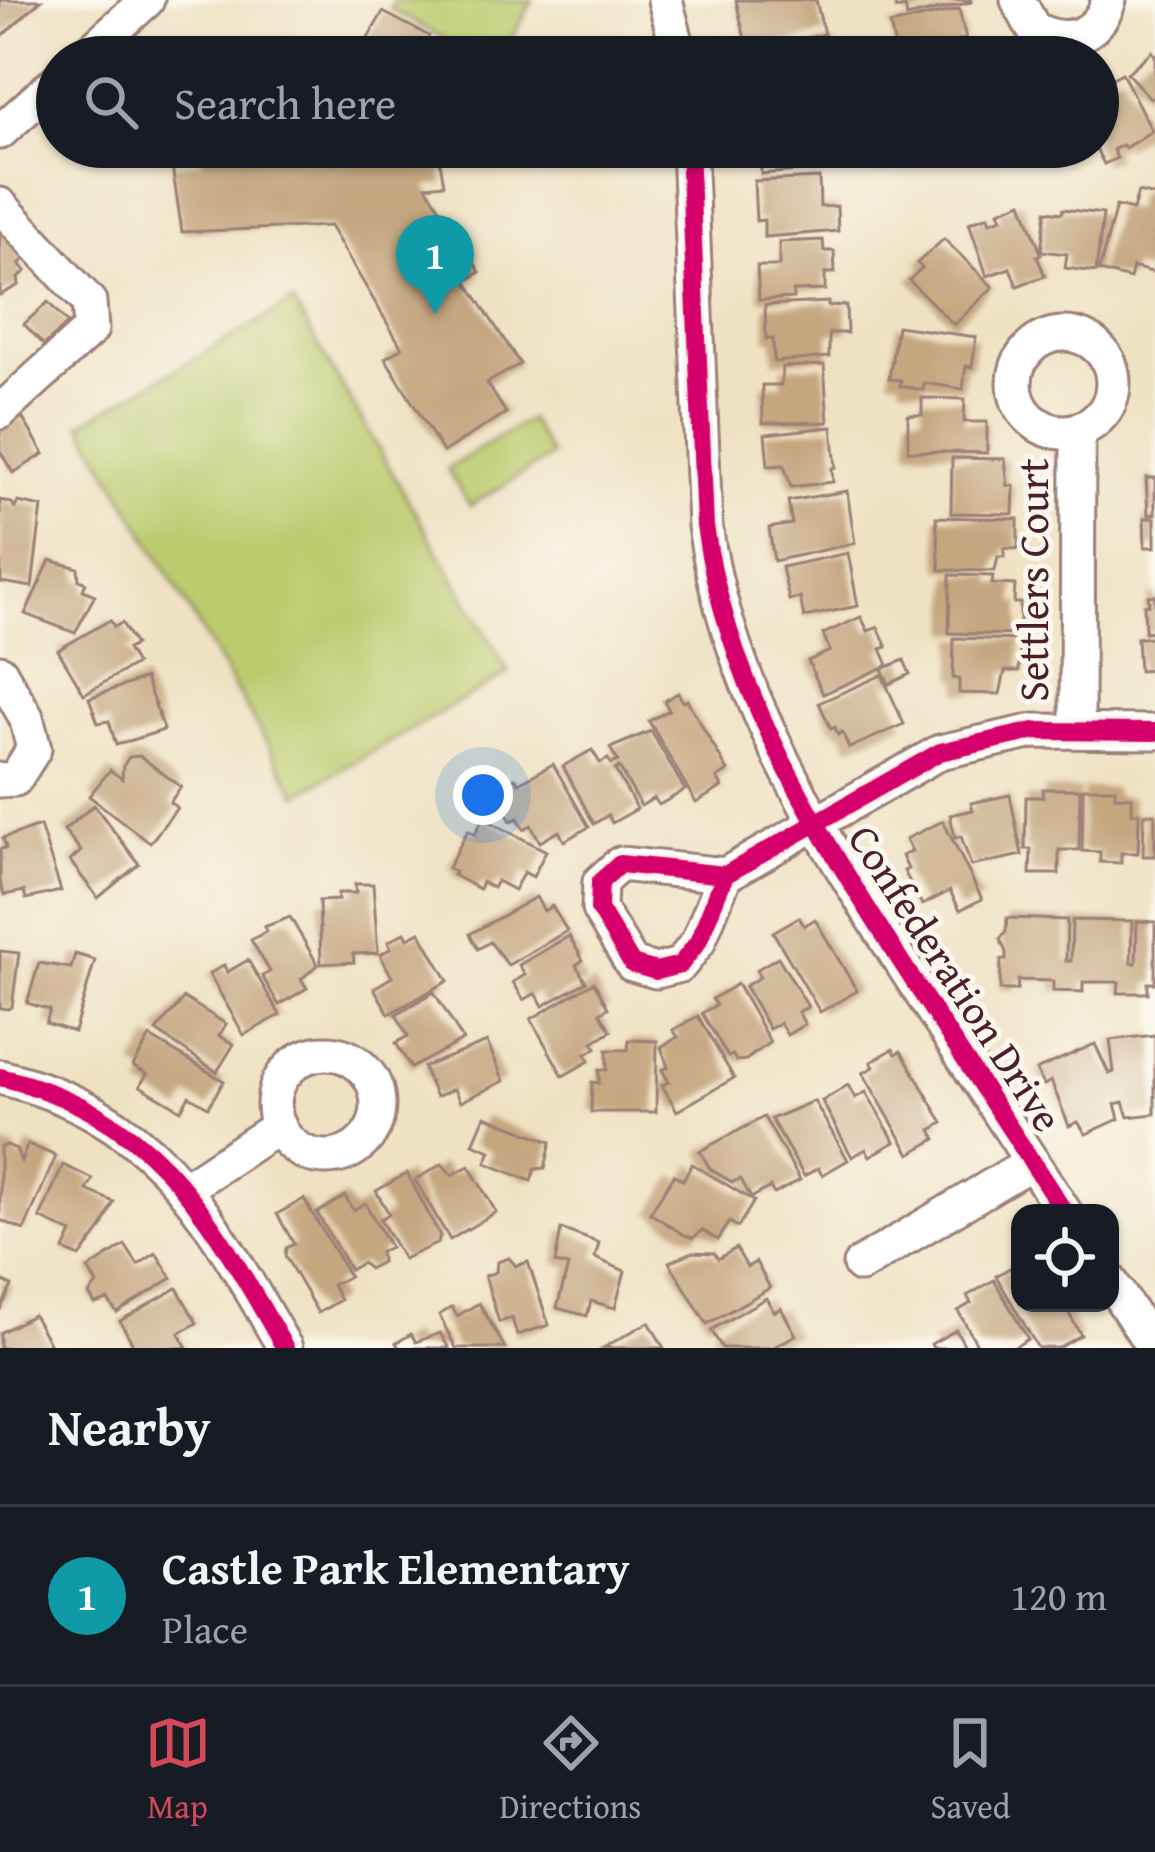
<!DOCTYPE html>
<style>
:root{--surface:#171b24;--page:#20242c;--text:#f1f3f6;--muted:#9ea1a6;--line:#363941;--accent:#d1495b}
body{margin:0;font-family:"Gentium Book Plus",serif;background:var(--page);color:var(--text)}
.controls{position:absolute;right:36px;bottom:36px;display:grid;overflow:hidden;border-radius:24px;box-shadow:0 3px 9px #0004}
.controls button{width:108px;height:108px;display:grid;place-items:center;padding:0;border:0;border-bottom:3px solid var(--line);background:var(--surface);color:var(--text);font:60px sans-serif}
.you{position:absolute;left:483px;top:795px;width:42px;height:42px;margin:-30px;border:9px solid #fff;border-radius:50%;background:#1a73e8;box-shadow:0 0 0 18px #1a73e833}
.badge{display:grid;place-items:center;width:78px;height:78px;border-radius:50%;background:var(--accent);color:#fff;font-size:39px;font-weight:700}
.pin{position:absolute;translate:-50% -99px;filter:drop-shadow(0 3px 6px #0008)}
.pin::after{content:'';position:absolute;top:63px;width:42px;height:36px;background:inherit;clip-path:polygon(0 0,100% 0,50% 100%)}
.list{margin:0;padding:0;list-style:none}
h2{display:flex;justify-content:space-between;align-items:center;height:156px;margin:0;padding:0 48px;font-size:51px}
h2 small{font-size:39px;font-weight:400;color:var(--muted)}
.list li{display:grid;grid-template-columns:78px 1fr auto;gap:36px;align-items:center;box-sizing:border-box;height:180px;padding:0 48px;border-top:3px solid var(--line)}
.list b{display:block;font-size:45px;white-space:nowrap}
.list p{margin:0;font-size:39px;white-space:nowrap;color:var(--muted)}
.list em{font-size:39px;font-style:normal;color:var(--muted)}
.icon{flex:none;width:66px;height:66px;fill:none;stroke:currentColor;stroke-width:2;stroke-linecap:round;stroke-linejoin:round}
.map{position:relative;flex:none;width:1155px;height:1348px;overflow:hidden}
.search{position:absolute;background:var(--surface);box-shadow:0 3px 9px #0004;left:36px;right:36px;top:36px;height:132px;display:flex;align-items:center;gap:30px;box-sizing:border-box;padding:0 42px;border-radius:66px;color:var(--muted);font-size:45px}
.sheet{height:336px;background:var(--surface)}
nav{display:flex;justify-content:space-around;align-items:center;box-sizing:border-box;height:168px;border-top:3px solid var(--line);background:var(--surface);font-size:33px;color:var(--muted)}
nav a{display:grid;justify-items:center;gap:6px}
nav .on{color:var(--accent)}
.map>svg:first-child{display:block}
</style>
<div class="map">
<svg width="1155" height="1348" viewBox="0 0 1155 1348">
<rect width="100%" height="100%" fill="#fbf7ec"/>
<filter id="ink" filterUnits="userSpaceOnUse"><feTurbulence type="fractalNoise" baseFrequency=".00833" numOctaves="2"/><feDisplacementMap in="SourceGraphic" scale="24" xChannelSelector="R" yChannelSelector="G"/><feConvolveMatrix kernelMatrix="1 2 1 2 8 2 1 2 1" color-interpolation-filters="sRGB"/></filter>
<filter id="wash" filterUnits="userSpaceOnUse"><feTurbulence type="fractalNoise" baseFrequency=".004" numOctaves="4" result="noise"/><feDisplacementMap in="SourceGraphic" scale="48" xChannelSelector="R" yChannelSelector="G"/><feGaussianBlur stdDeviation="2.7" result="paint"/><feColorMatrix in="noise" values="0 0 0 0 0 0 0 0 0 0 0 0 0 0 0 0 0 1.4 0 .05"/><feComposite in="paint" operator="in"/></filter>
<g filter="url(#wash)">
<rect width="100%" height="100%" fill="#efe2c3"/>
<g fill="#bbcb6e" stroke="#82754c" stroke-width="3">
<polygon points="394,0 533,0 502,57 441,57 448,41 390,9"/>
<polygon points="293,302 509,673 297,795 81,424"/>
<polygon points="529,419 551,456 470,506 447,469"/>
</g>
<g id="blocks">
<g fill="#c4a67f">
<polygon points="0,0 41,0 0,38"/>
<polygon points="736,0 816,0 824,34 748,52"/>
<polygon points="894,0 971,0 971,2 907,17 905,7 896,9"/>
<polygon points="959,9 966,39 959,40 963,57 897,57 890,25"/>
<polygon points="383,12 429,36 420,57 357,57"/>
<polygon points="833,41 837,57 771,57 770,55"/>
<polygon points="1152,51 1155,55 1155,98 1150,98 1127,73"/>
<polygon points="1122,73 1152,131 1125,148 1123,145 1113,150 1117,158 1104,164 1095,147 1098,86"/>
<polygon points="200,147 423,147 420,154 438,151 444,184 426,186 480,272 466,281 520,364 487,383 506,413 443,452 385,358 402,348 330,226 182,232 172,166 202,162"/>
<polygon points="760,147 841,147 842,168 761,174"/>
<polygon points="1004,147 1034,147 1032,156"/>
<polygon points="819,178 820,207 837,206 838,231 764,237 764,220 756,221 754,181"/>
<polygon points="1138,192 1155,196 1155,273 1133,267 1130,279 1099,271 1116,206 1133,210"/>
<polygon points="1022,202 1041,254 1037,256 1045,276 1017,286 1010,268 987,276 969,223 988,216 990,222 1002,218 999,211"/>
<polygon points="1063,209 1103,214 1096,272 1065,268 1067,254 1041,251 1046,211 1062,213"/>
<polygon points="8,227 31,253 19,264 26,271 18,278 19,285 0,295 0,235"/>
<polygon points="944,239 993,287 954,325 909,280 922,268 917,263"/>
<polygon points="823,240 824,251 834,251 835,273 825,273 825,290 793,291 793,298 759,300 757,266 779,266 779,242"/>
<polygon points="48,302 68,324 44,345 24,324"/>
<polygon points="828,302 828,306 846,305 847,333 829,333 829,357 774,362 773,339 766,339 765,305"/>
<polygon points="897,326 976,337 972,367 966,366 963,389 924,383 923,390 900,386 901,380 889,379"/>
<polygon points="824,365 828,422 763,423 762,385 781,385 782,367"/>
<polygon points="922,398 965,399 964,422 987,422 987,453 908,451 908,415 922,415"/>
<polygon points="22,417 44,454 13,473 0,451 0,430"/>
<polygon points="832,427 836,468 832,468 833,482 791,487 784,465 768,466 765,434"/>
<polygon points="952,458 1005,459 1008,486 1014,486 1013,514 951,513"/>
<polygon points="1146,478 1155,478 1155,514 1148,515"/>
<polygon points="847,491 855,543 774,561 769,528 792,524 788,501"/>
<polygon points="0,500 12,503 15,508 18,502 42,507 32,587 1,582"/>
<polygon points="936,517 1018,519 1018,549 1004,548 1004,557 998,557 995,571 940,570"/>
<polygon points="1144,518 1155,518 1155,547 1145,547"/>
<polygon points="848,553 858,606 804,617 800,598 789,600 782,567"/>
<polygon points="50,560 78,568 79,580 86,583 83,590 95,595 75,633 25,614"/>
<polygon points="950,575 993,576 992,584 1015,585 1014,603 1020,603 1020,635 949,633"/>
<polygon points="1155,595 1155,631 1145,632 1144,605 1149,604 1148,596"/>
<polygon points="861,617 868,631 878,627 887,647 881,649 888,665 823,694 808,661 830,651 823,634"/>
<polygon points="110,620 114,627 122,623 135,645 127,649 136,664 84,694 58,650"/>
<polygon points="1155,637 1155,670 1139,671 1137,638"/>
<polygon points="954,638 1020,640 1019,671 1005,671 1000,694 959,693 959,679 953,678"/>
<polygon points="904,660 910,674 889,684 882,669"/>
<polygon points="882,675 904,724 849,748 842,732 838,735 835,727 831,729 819,703"/>
<polygon points="145,678 164,730 116,745 109,721 98,723 89,698"/>
<polygon points="678,693 683,702 687,700 728,771 717,778 722,787 696,803 649,721 669,710 664,701"/>
<polygon points="651,731 685,790 659,805 654,798 641,806 619,767 615,770 637,809 612,823 608,815 594,824 563,766 592,750 600,763 608,759 611,764 618,761 610,748"/>
<polygon points="140,756 181,787 170,802 177,808 150,843 89,796 110,770 122,779 123,766 129,757"/>
<polygon points="553,764 589,827 564,841 559,831 540,842 531,825 524,829 518,818 511,821 506,812 500,811 490,792 515,778 519,783"/>
<polygon points="1083,788 1115,788 1115,796 1132,797 1132,813 1139,813 1138,853 1121,853 1121,863 1100,862 1100,852 1082,851"/>
<polygon points="1043,789 1080,789 1079,850 1059,850 1059,874 1030,874 1031,849 1025,849 1026,797 1043,797"/>
<polygon points="1010,795 1022,855 971,866 961,836 955,838 950,815 973,810 971,803"/>
<polygon points="94,805 139,864 98,898 70,861 81,851 64,830"/>
<polygon points="1144,814 1155,814 1155,856 1143,856"/>
<polygon points="483,818 546,851 533,877 524,872 514,890 497,881 493,888 482,882 479,889 453,875 455,872 448,868 468,830 475,834"/>
<polygon points="943,821 982,899 960,910 950,891 922,905 904,871 908,869 902,856 912,851 906,839"/>
<polygon points="40,826 61,891 26,899 24,891 4,895 0,881 0,849 6,848 3,838"/>
<polygon points="355,884 373,884 378,953 353,954 354,962 321,964 319,901 338,900 338,893 356,893"/>
<polygon points="536,897 544,911 552,906 567,931 508,965 490,942 478,949 470,934"/>
<polygon points="290,917 318,965 301,979 307,988 279,1005 262,976 270,972 251,940 267,931 264,927"/>
<polygon points="799,917 804,926 815,919 857,991 820,1012 773,932"/>
<polygon points="1007,918 1067,920 1066,961 1071,961 1072,920 1132,921 1131,963 1136,963 1137,921 1155,922 1155,983 1148,983 1148,993 1118,993 1119,982 1083,982 1083,992 1053,991 1053,981 1018,980 1017,990 1000,990 1001,960 1006,960 1006,952 1000,939 1006,932"/>
<polygon points="405,932 408,938 420,932 448,981 389,1014 374,988 392,977 380,955 391,948 388,942"/>
<polygon points="569,936 583,960 576,965 586,982 543,1006 536,993 524,1000 513,982 525,975 519,965"/>
<polygon points="0,951 19,953 12,1007 8,1009 0,1008"/>
<polygon points="75,954 95,960 74,1032 46,1023 50,1010 27,1003 39,963 71,968"/>
<polygon points="778,957 808,1007 798,1012 805,1024 787,1035 780,1023 769,1029 745,986 760,977 756,970"/>
<polygon points="248,960 280,1015 244,1035 209,974 224,965 227,972"/>
<polygon points="594,982 608,1008 600,1013 611,1031 593,1042 596,1048 586,1054 589,1061 563,1076 531,1019"/>
<polygon points="737,984 770,1042 746,1060 736,1061 733,1055 728,1057 702,1013 716,1005 712,999"/>
<polygon points="434,992 463,1040 411,1068 396,1043 408,1036 396,1014"/>
<polygon points="184,998 226,1024 219,1036 234,1044 217,1072 156,1031"/>
<polygon points="698,1016 734,1078 677,1111 662,1085 669,1082 662,1070 668,1067 661,1047 678,1037 673,1030"/>
<polygon points="1155,1035 1155,1114 1128,1117 1123,1102 1115,1104 1119,1119 1086,1134 1078,1122 1069,1126 1051,1081 1044,1085 1036,1070 1095,1044 1109,1074 1114,1072 1110,1040"/>
<polygon points="150,1037 224,1081 208,1107 189,1096 181,1110 140,1086 147,1074 133,1066"/>
<polygon points="629,1040 657,1041 656,1112 591,1112 592,1082 599,1083 599,1070 607,1070 607,1050 628,1050"/>
<polygon points="487,1042 504,1081 460,1102 454,1089 436,1097 423,1067"/>
<polygon points="893,1049 896,1054 901,1051 943,1123 931,1130 936,1139 910,1154 863,1073 874,1067 871,1062"/>
<polygon points="848,1085 855,1098 866,1092 895,1142 870,1156 866,1149 852,1157 822,1101"/>
<polygon points="814,1101 848,1160 822,1175 818,1168 804,1176 771,1119"/>
<polygon points="485,1116 551,1142 545,1168 535,1169 531,1181 486,1163 491,1151 473,1144"/>
<polygon points="764,1117 800,1180 774,1194 770,1187 751,1198 741,1179 732,1182 710,1169 700,1151"/>
<polygon points="28,1144 56,1156 24,1230 0,1220 0,1147 7,1145 16,1149 21,1161"/>
<polygon points="442,1164 452,1175 469,1166 496,1212 450,1240 415,1180"/>
<polygon points="692,1164 754,1201 738,1227 729,1222 718,1240 702,1230 693,1238 684,1235 650,1213 674,1175 683,1180"/>
<polygon points="63,1165 93,1179 87,1190 114,1202 102,1228 80,1257 64,1250 72,1233 40,1218"/>
<polygon points="407,1173 440,1236 438,1243 403,1259 380,1219 389,1214 376,1191"/>
<polygon points="345,1196 353,1210 365,1203 390,1247 380,1252 381,1262 369,1269 362,1263 350,1270 317,1213"/>
<polygon points="304,1199 349,1276 332,1285 340,1300 318,1313 285,1256 286,1248 294,1244 277,1214"/>
<polygon points="561,1229 599,1243 595,1258 625,1271 615,1308 591,1301 587,1316 557,1308 568,1266 555,1263"/>
<polygon points="125,1245 138,1265 156,1253 172,1278 117,1313 108,1300 95,1304 89,1294 97,1284 88,1269"/>
<polygon points="736,1248 747,1267 756,1262 770,1288 707,1324 669,1262 693,1252 714,1253 718,1259"/>
<polygon points="509,1258 516,1266 528,1262 549,1325 517,1335 512,1318 499,1322 485,1276 496,1272 497,1262"/>
<polygon points="1020,1262 1020,1303 1063,1303 1081,1335 1059,1348 1038,1348 996,1276"/>
<polygon points="0,1279 12,1286 0,1310"/>
<polygon points="994,1280 1028,1339 1013,1348 979,1348 958,1311 971,1303 967,1296"/>
<polygon points="177,1288 197,1323 179,1333 187,1348 135,1348 120,1321"/>
<polygon points="766,1298 774,1312 781,1308 796,1335 772,1348 722,1348 711,1330"/>
<polygon points="479,1303 505,1348 456,1348 439,1315 452,1307 457,1316"/>
<polygon points="33,1315 52,1348 0,1348 0,1333"/>
<polygon points="649,1322 664,1348 603,1348 638,1328"/>
<polygon points="956,1330 966,1348 933,1348 931,1344"/>
<polygon points="440,1333 449,1348 399,1348 396,1343 411,1334 416,1342"/>
</g>
</g>
</g>
<g filter="url(#ink)">
<use href="#blocks" fill-opacity="0" stroke="#9c8077" stroke-width="3"/>
<g fill="none" stroke-linecap="round" stroke-linejoin="round">
<defs>
<g id="minor">
<polyline points="665,0 680,57"/>
<path d="M1018 0 1033 28C1065 47 1098 37 1109 0"/>
<polyline points="84,57 147,0"/>
<polyline points="0,132 57,81"/>
<path d="M689 147 705 526C727 680 803 807 884 935 944 1029 1005 1120 1065 1213"/>
<polyline points="0,205 89,302 91,329 0,412"/>
<circle cx="1064" cy="383" r="49"/>
<polyline points="0,672 26,717 34,749 15,779 0,780"/>
<polyline points="1077,729 1078,430"/>
<polyline points="725,875 620,864 600,882 599,909 632,964 656,971 680,965 698,942 725,875 940,752 1034,731 1155,732"/>
<circle cx="326" cy="1105" r="52"/>
<path d="M0 1077C160 1116 209 1217 285 1348"/>
<polyline points="186,1188 279,1126"/>
<polyline points="860,1265 1032,1162"/>
<polyline points="1110,1281 1154,1348"/>
</g>
</defs>
<use href="#minor" stroke="#9c8077" stroke-width="39"/>
<use href="#minor" stroke="#fff" stroke-width="33"/>
<defs>
<g id="cycleway">
<path d="M689 147 705 526C727 680 803 807 884 935 944 1029 1005 1120 1065 1213"/>
<polyline points="725,875 620,864 600,882 599,909 632,964 656,971 680,965 698,942 725,875 940,752 1034,731 1155,732"/>
<path d="M0 1077C160 1116 209 1217 285 1348"/>
</g>
</defs>
<use href="#cycleway" stroke="#fbf7ec" stroke-width="26"/>
<use href="#cycleway" stroke="#d6006c" stroke-width="18"/>
</g>
</g>
<g text-anchor="middle" stroke-width="10" stroke-linejoin="round" paint-order="stroke">
<g font-size="42" fill="#4a1f2b" stroke="#fbf7ec">
<text transform="translate(1033 580) rotate(-90)" y="15">Settlers Court</text>
<text transform="translate(956 978) rotate(57)" y="15">Confederation Drive</text>
</g>
</g>
</svg>
<div class="controls">
<button><svg class="icon" aria-label="locate" viewBox="0 0 24 24"><circle cx="12" cy="12" r="6"/><path d="M12 2v4M12 18v4M2 12h4M18 12h4"/></svg></button>
</div>
<div class="you"></div>
<div class="pin badge" style="left:435px;top:314px;background:#0f9aa8">1</div>
<div class="search"><svg class="icon" aria-label="search" viewBox="0 0 24 24"><circle cx="10" cy="10" r="6"/><path d="M15 15l6 6"/></svg>Search here</div>
</div>
<section class="sheet">
<h2>Nearby<small></small></h2>
<ul class="list">
<li><span class="badge" style="background:#0f9aa8">1</span><div><b>Castle Park Elementary</b><p>Place</p></div><em>120 m</em></li>
</ul>
</section>
<nav>
<a class="on"><svg class="icon" aria-label="map" viewBox="0 0 24 24"><path d="M3 6l6-2 6 2 6-2v14l-6 2-6-2-6 2zM9 4v14M15 6v14"/></svg>Map</a>
<a><svg class="icon" aria-label="directions" viewBox="0 0 24 24"><path d="M12 3l9 9-9 9-9-9zM9 14v-3h6M13 9l2 2-2 2"/></svg>Directions</a>
<a><svg class="icon" aria-label="saved" viewBox="0 0 24 24"><path d="M7 4h10v16l-5-4-5 4z"/></svg>Saved</a>
</nav>
